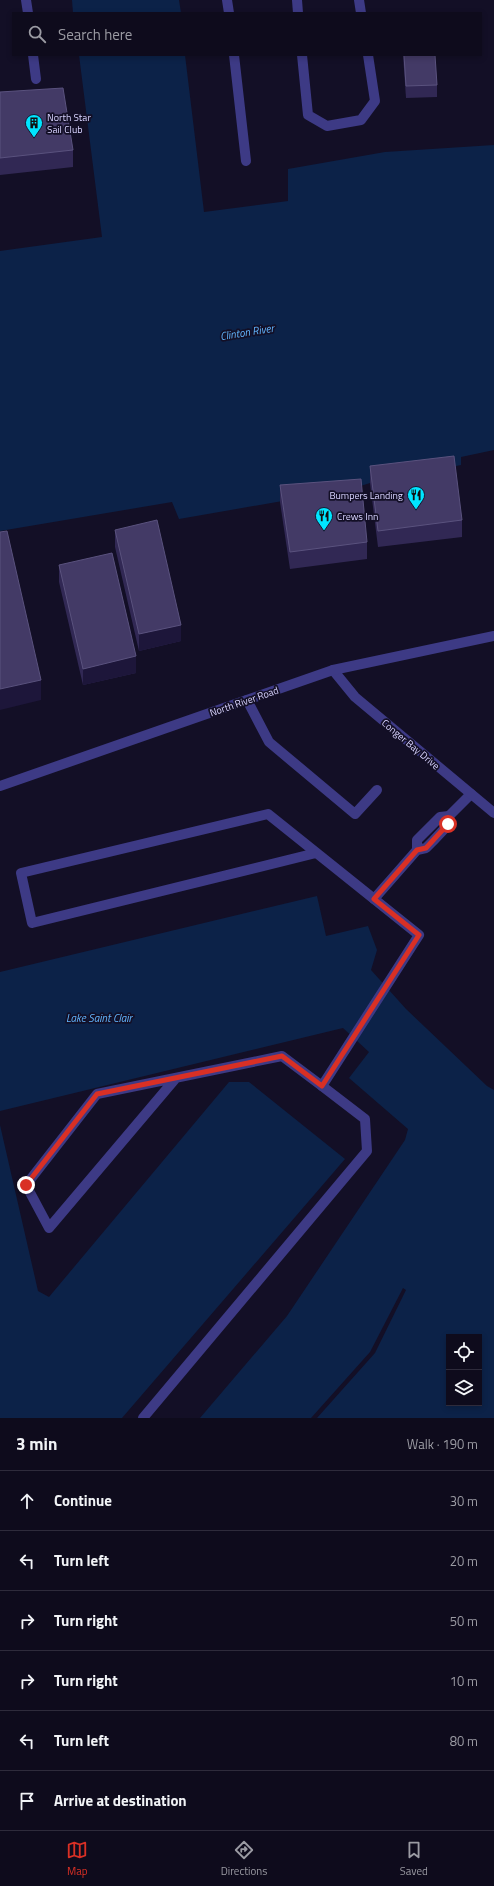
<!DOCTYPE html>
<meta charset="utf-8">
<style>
:root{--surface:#0e0b1c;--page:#171425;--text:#f1f3f6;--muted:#9b9ba3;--line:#2e2b3b;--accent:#d93025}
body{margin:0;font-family:"Titillium Web",sans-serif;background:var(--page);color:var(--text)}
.controls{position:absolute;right:12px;bottom:12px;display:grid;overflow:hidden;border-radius:0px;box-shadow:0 2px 6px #0003}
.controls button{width:36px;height:36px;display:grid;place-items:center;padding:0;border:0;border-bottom:1px solid var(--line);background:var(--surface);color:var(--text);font:20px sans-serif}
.stop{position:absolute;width:12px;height:12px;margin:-9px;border:3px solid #d93025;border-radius:50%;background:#fff}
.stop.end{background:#d93025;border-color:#fff;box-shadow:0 1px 4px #0008}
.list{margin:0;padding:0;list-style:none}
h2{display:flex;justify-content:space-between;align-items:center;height:52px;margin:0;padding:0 16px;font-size:17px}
h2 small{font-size:13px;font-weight:400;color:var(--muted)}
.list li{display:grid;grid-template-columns:26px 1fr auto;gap:12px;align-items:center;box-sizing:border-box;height:60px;padding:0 16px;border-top:1px solid var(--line)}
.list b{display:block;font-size:15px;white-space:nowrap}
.list em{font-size:13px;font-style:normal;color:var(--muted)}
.icon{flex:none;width:22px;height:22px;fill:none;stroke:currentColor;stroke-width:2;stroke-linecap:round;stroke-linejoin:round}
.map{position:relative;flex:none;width:494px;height:1418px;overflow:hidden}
.search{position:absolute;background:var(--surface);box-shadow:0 2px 6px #0003;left:12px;right:12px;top:12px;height:44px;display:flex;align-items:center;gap:10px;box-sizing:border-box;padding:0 14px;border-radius:0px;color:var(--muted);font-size:15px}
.sheet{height:412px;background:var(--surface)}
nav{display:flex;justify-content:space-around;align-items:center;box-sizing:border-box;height:56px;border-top:1px solid var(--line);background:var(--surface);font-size:11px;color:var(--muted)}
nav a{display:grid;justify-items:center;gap:2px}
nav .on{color:var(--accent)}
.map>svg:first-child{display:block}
</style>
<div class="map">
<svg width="494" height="1418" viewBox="0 0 494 1418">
<rect width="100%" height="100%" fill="#130f26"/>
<g fill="#0c2248" fill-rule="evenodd">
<polygon points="72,0 179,0 181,13 73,13"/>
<polygon points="79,55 185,55 204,212 288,201 288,169 385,152 494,145 494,450 461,457 461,465 370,483 351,489 179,519 172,502 0,531 0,251 102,237"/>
<path d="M317 896 326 936 368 926 377 950 371 970 406 1009 487 1086 494 1090V1418H317L375 1353 406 1290 403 1288 370 1352 311 1418H200L287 1316 405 1140 408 1129 349 1078 369 1052 343 1028 0 1111V972ZM449 1337H479V1403H449Z"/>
<polygon points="229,1082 249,1082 345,1159 122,1418 0,1418 0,1125 38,1291 49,1297"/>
</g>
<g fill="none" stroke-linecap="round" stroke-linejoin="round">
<g stroke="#3d3a85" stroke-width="10">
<polyline points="26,0 28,13"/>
<polyline points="227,0 229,13"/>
<polyline points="297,0 298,13"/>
<polyline points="359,0 361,13"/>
<polyline points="33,55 36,79"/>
<polyline points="234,55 246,161"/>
<polyline points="302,55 308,115 327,126 361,120 375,101 368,55"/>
<polyline points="247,700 269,742 355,814 377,790"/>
<polyline points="417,850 417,840 440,817 449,816"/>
<polyline points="374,899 417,850 426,848 433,841 448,825 449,816 471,794"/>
<path d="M176 1078 49 1228 26 1185 97 1094 282 1056 322 1086 419 935C369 895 318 854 268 814L21 873 32 923 316 853"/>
<polyline points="143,1418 367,1151 365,1119 322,1086"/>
</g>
<g stroke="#3d3a85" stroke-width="10">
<polyline points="333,670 355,697 494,813"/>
<polyline points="0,786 333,670 494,636"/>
</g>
</g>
<g fill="#312854">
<polygon points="403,55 435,55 437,85 437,97 406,98"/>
<polygon points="0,92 73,150 73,167 0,175"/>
<polygon points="370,466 462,520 462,537 378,547 370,483"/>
<polygon points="280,485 367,542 367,559 290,569 280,502"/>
<polygon points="115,530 181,641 139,651 115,547"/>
<polygon points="59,565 136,673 83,685 59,582"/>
</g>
<g fill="#1d163a">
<polygon points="181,625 181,641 139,651 139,634"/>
<polygon points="136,656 136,673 83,685 83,669"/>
<polygon points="41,680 41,700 0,710 0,689"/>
</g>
<g fill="#433a66" stroke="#5a527e">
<polygon points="404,55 435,55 437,85 406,86"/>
<polygon points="63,88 73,150 0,158 0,92"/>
<polygon points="454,456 462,520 378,531 370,466"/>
<polygon points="361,479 367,542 290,552 280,485"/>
<polygon points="157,520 181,625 139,634 115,530"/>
<polygon points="7,531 41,680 0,689 0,532"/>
<polygon points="112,553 136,656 83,669 59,565"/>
</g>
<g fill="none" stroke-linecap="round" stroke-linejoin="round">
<polyline stroke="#d93025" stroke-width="5" points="26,1185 97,1094 282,1056 322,1086 419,935 374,899 417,850 426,848 448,824"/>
</g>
<defs>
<symbol id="building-pin" viewBox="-11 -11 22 30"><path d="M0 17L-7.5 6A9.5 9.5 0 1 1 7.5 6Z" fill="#00e5ff" stroke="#130f26"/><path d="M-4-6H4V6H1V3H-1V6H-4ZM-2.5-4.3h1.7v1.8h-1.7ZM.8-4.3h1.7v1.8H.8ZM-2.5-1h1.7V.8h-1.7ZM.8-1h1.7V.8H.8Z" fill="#111"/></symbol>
<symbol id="restaurant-pin" viewBox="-11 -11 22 30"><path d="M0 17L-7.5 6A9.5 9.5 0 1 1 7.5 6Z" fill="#00e5ff" stroke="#130f26"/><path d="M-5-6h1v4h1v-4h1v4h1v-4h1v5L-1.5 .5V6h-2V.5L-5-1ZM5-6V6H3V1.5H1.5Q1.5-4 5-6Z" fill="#111"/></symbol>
</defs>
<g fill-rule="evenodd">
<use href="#building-pin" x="24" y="113" width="20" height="27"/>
<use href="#restaurant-pin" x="406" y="485" width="20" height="27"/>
<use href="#restaurant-pin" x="314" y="506" width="20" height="27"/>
</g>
<g text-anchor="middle" stroke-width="3.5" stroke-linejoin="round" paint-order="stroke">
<g font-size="10" fill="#d9d4ff" stroke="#130f26" text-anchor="start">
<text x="47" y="121">North Star<tspan x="47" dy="12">Sail Club</tspan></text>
<text x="403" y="499" text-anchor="end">Bumpers Landing</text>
<text x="337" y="520">Crews Inn</text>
</g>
<g font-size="10" fill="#d9d4ff" stroke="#130f26">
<text transform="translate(244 701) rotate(-19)" y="4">North River Road</text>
<text transform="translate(411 744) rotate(40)" y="4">Conger Bay Drive</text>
</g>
<g font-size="11" font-style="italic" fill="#62b6ff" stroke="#130f26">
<text transform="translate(247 332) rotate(-9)" y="4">Clinton River</text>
<text x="99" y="1022">Lake Saint Clair</text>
</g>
</g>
</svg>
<div class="controls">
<button><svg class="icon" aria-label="locate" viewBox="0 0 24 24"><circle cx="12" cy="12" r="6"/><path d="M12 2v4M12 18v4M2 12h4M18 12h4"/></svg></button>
<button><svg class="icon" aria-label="layers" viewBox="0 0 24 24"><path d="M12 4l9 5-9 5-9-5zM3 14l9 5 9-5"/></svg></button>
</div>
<div class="stop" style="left:448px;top:824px"></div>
<div class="stop end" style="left:26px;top:1185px"></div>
<div class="search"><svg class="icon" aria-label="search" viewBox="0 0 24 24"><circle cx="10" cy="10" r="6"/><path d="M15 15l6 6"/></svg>Search here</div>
</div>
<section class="sheet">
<h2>3 min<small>Walk · 190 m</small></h2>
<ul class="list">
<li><svg class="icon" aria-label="ahead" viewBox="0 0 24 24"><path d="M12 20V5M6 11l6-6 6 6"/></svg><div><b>Continue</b></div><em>30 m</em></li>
<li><svg class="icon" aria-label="left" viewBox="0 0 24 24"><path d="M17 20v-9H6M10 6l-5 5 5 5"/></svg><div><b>Turn left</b></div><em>20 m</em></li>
<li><svg class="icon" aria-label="right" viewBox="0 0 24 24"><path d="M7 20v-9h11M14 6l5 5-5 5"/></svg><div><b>Turn right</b></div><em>50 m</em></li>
<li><svg class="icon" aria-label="right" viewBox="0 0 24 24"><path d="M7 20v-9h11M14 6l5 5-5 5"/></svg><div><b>Turn right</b></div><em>10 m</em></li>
<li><svg class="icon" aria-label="left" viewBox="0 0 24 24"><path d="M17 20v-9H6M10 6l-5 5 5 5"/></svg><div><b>Turn left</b></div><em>80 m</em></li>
<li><svg class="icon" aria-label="arrive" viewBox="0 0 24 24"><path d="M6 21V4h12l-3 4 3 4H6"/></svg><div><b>Arrive at destination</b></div></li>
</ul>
</section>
<nav>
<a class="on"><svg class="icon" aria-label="map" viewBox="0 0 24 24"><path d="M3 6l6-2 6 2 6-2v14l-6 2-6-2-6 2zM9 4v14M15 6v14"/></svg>Map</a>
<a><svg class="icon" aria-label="directions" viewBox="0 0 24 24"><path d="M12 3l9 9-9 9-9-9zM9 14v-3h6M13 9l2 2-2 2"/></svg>Directions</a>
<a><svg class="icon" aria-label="saved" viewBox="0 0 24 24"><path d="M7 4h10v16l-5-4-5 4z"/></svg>Saved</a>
</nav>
